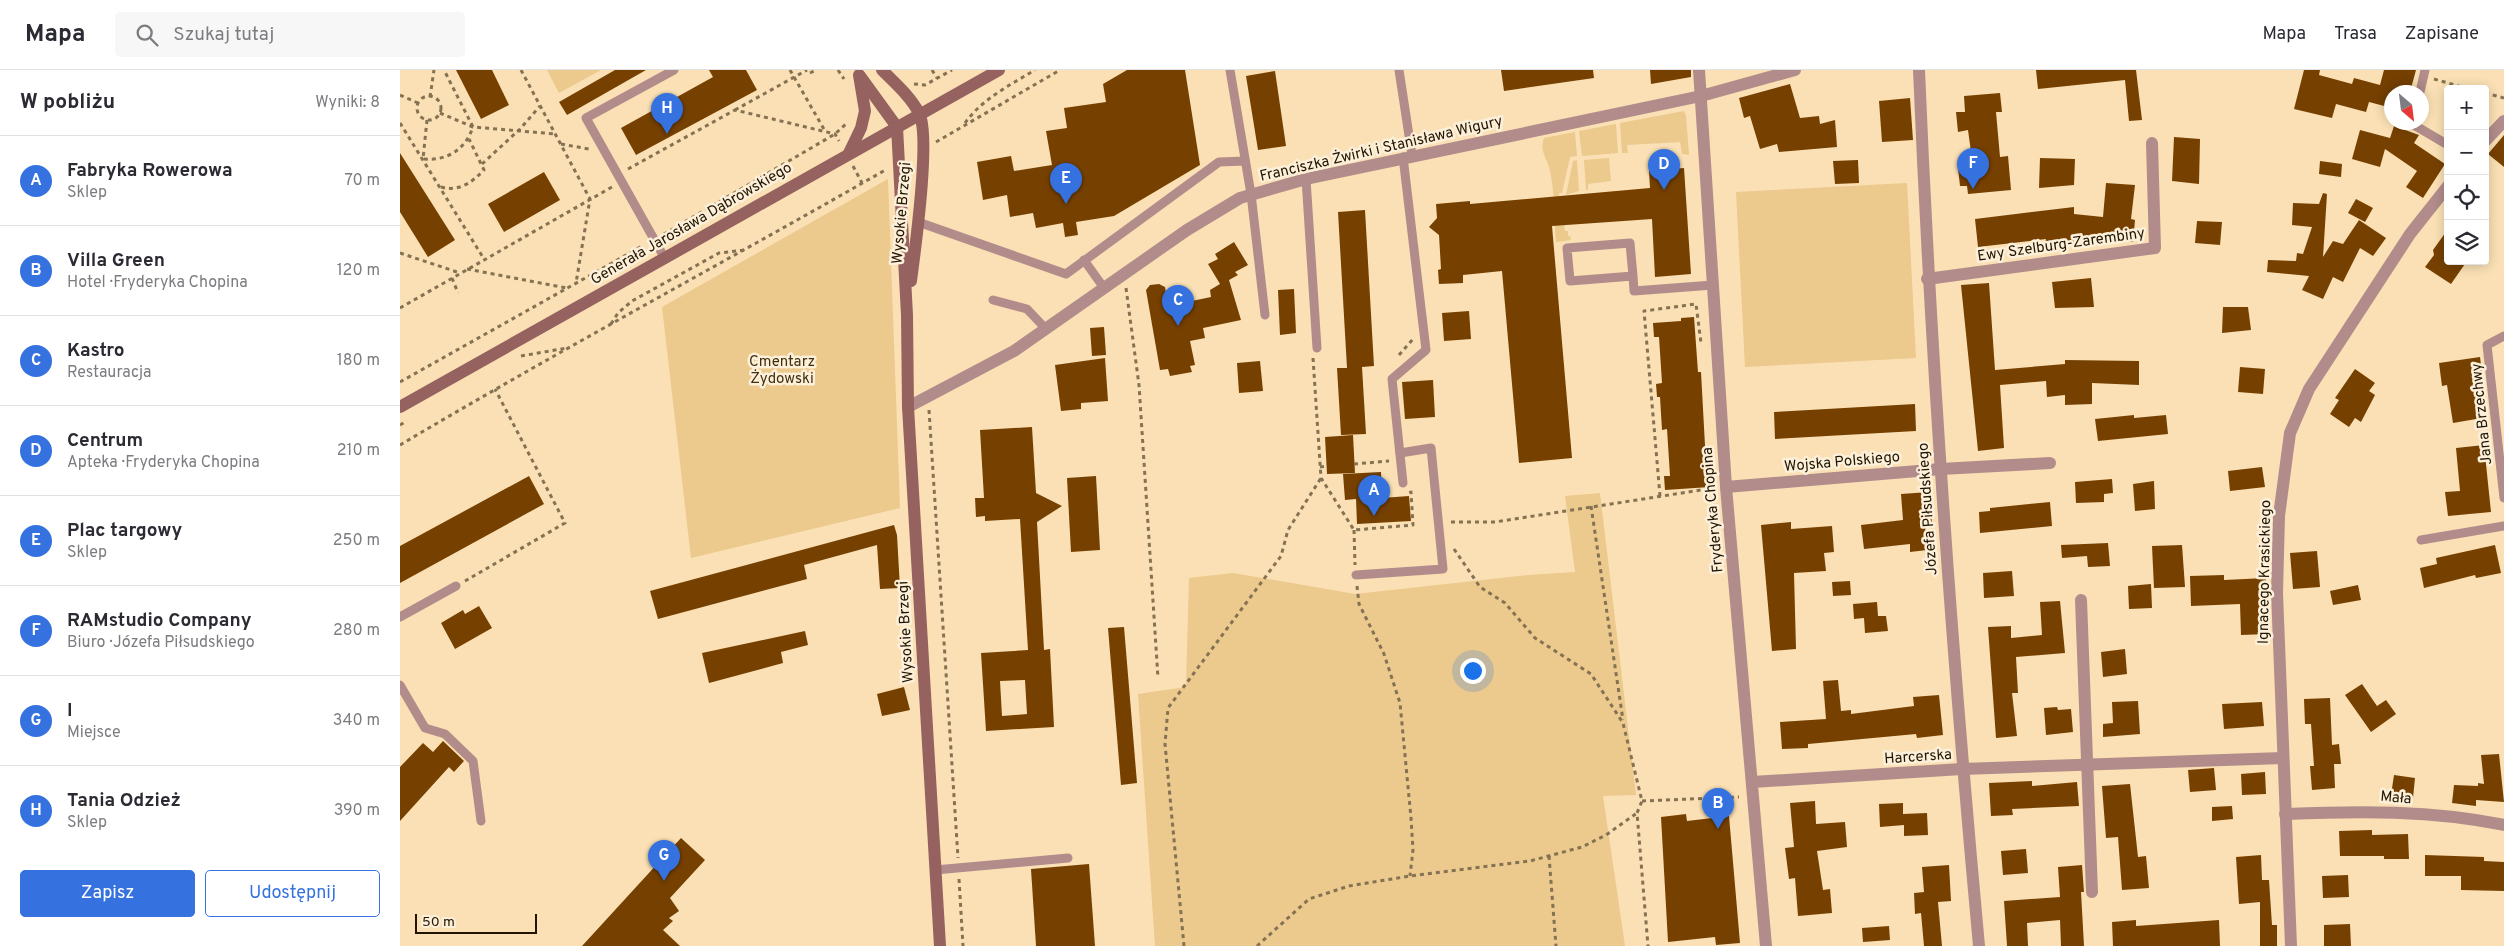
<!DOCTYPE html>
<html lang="pl">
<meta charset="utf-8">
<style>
:root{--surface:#fff;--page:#f7f7f7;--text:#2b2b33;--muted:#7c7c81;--line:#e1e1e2;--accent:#3572e0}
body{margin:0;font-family:Overpass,sans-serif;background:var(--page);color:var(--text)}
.controls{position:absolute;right:15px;top:15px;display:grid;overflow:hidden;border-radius:5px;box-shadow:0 2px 12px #0003}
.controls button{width:45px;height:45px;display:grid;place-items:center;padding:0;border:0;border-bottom:1px solid var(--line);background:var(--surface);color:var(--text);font:25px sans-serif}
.compass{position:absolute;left:1984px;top:15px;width:45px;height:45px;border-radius:50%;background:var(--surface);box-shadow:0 2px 12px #0003;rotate:152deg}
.scale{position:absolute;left:15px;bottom:12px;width:122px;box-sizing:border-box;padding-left:5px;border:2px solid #211501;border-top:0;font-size:14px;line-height:18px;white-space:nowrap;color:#211501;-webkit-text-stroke:4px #fdf0da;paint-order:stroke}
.you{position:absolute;left:1072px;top:600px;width:18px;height:18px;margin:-12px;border:4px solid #fff;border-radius:50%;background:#1a73e8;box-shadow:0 0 0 8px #1a73e833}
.badge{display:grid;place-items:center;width:32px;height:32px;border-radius:50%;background:var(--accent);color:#fff;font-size:16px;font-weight:700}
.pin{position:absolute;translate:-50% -41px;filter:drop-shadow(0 1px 2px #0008)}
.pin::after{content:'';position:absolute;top:26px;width:18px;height:15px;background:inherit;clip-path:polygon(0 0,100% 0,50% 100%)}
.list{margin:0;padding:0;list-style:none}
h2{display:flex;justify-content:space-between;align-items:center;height:65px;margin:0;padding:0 20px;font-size:21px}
h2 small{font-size:16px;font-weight:400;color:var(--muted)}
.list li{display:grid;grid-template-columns:32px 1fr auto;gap:15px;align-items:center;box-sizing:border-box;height:90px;padding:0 20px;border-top:1px solid var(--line)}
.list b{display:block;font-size:19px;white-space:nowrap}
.list p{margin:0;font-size:16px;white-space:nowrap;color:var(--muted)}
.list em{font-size:16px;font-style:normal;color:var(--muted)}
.actions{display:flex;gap:10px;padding:15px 20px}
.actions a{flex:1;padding:11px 0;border:1px solid var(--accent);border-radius:5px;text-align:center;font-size:18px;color:var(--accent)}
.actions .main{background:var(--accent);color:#fff}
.icon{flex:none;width:28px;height:28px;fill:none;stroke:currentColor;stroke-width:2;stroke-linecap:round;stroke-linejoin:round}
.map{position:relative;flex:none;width:2104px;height:876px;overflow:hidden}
header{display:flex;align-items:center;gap:30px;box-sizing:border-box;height:70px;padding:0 25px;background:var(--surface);border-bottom:1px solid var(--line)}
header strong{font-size:24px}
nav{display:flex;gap:28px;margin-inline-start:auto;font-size:18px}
.search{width:350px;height:45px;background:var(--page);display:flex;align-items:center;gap:12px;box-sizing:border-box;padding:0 18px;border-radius:5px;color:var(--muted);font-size:19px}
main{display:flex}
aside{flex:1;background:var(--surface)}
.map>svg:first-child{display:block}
</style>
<header>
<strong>Mapa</strong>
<div class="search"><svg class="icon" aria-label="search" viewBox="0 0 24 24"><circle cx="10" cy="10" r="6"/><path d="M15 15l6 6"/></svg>Szukaj tutaj</div>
<nav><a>Mapa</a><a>Trasa</a><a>Zapisane</a></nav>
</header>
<main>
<aside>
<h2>W pobliżu<small>Wyniki: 8</small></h2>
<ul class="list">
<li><span class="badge">A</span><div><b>Fabryka Rowerowa</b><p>Sklep</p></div><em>70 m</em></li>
<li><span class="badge">B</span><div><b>Villa Green</b><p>Hotel · Fryderyka Chopina</p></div><em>120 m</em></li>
<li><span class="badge">C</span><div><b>Kastro</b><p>Restauracja</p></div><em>180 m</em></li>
<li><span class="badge">D</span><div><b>Centrum</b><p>Apteka · Fryderyka Chopina</p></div><em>210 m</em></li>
<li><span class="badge">E</span><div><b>Plac targowy</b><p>Sklep</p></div><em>250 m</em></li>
<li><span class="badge">F</span><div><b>RAMstudio Company</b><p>Biuro · Józefa Piłsudskiego</p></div><em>280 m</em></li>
<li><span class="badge">G</span><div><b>I</b><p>Miejsce</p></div><em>340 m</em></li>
<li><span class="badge">H</span><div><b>Tania Odzież</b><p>Sklep</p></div><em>390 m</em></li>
</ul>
<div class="actions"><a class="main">Zapisz</a><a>Udostępnij</a></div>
</aside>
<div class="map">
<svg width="2104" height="876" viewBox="0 0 2104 876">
<rect width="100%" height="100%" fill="#fae0b4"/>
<g fill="#ecc98c">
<polygon points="147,0 201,0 159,23"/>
<polygon points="1284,41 1286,46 1289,85 1282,84 1280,72 1227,75 1228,83 1222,83 1220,53"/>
<polygon points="1216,54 1218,83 1182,86 1179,61"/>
<path d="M1175 62 1177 86 1170 87 1162 123H1159L1162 155 1164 154 1165 161H1168V166H1170L1171 170 1156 172C1154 149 1155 124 1150 101 1148 89 1139 82 1144 68Z"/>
<polygon points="1209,88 1211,111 1188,114 1188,120 1186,120 1184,90"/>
<polygon points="1177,90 1179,121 1166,125 1173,91"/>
<polygon points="488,109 500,438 291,488 262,237"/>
<polygon points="1507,113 1516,288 1345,297 1336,122"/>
<polygon points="1200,423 1236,725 1203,726 1225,876 755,876 738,624 786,617 789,508 833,503 955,524 1128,505 1175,502 1165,426"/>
</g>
<g fill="#764000" fill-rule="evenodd">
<polygon points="56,0 92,0 109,35 81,49"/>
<polygon points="215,0 246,0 167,45 159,32"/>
<polygon points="309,0 346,0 357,20 236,85 221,58 313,7"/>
<polygon points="727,0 785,0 800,95 714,146 676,152 678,165 665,167 663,153 636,158 633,143 610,147 607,125 583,130 577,92 611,86 614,101 652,95 646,61 667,58 664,38 706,32 703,14"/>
<polygon points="1101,0 1193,0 1194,8 1104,21"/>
<polygon points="1250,0 1291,0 1291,7 1251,14"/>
<polygon points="1636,0 1736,0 1742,50 1729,51 1725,10 1638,19"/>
<polygon points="1904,0 1920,0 1919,5 1952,14 1954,8 1980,15 1984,0 2016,0 2010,22 1992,22 1992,38 1969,32 1966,42 1936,34 1932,48 1894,39"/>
<polygon points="875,1 886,76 858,80 846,6"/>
<polygon points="1390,14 1400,48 1419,46 1420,54 1435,50 1437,77 1379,82 1377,74 1360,79 1350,46 1344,48 1339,28"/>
<polygon points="1600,23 1602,42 1596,42 1600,87 1608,86 1611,120 1568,124 1567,116 1560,116 1558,98 1566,97 1565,90 1572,89 1568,60 1558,62 1556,42 1565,42 1564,26"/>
<polygon points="1510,28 1513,70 1482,72 1479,31"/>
<polygon points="1994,56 2019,65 2014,73 2045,94 2023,128 2006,117 2017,101 1985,79 1980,97 1952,89 1960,60 1990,68"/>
<polygon points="2104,65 2104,97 2088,84"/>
<polygon points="1774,67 1800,69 1799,114 1772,111"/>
<polygon points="0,83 55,170 28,187 0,142"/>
<polygon points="1640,88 1675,89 1674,115 1639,118"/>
<polygon points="1458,90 1459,113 1435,114 1433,91"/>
<polygon points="1920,91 1942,94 1941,107 1919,104"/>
<polygon points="1284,98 1291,204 1255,207 1252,149 1152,156 1172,388 1119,393 1102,201 1063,205 1063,213 1039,214 1038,200 1041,199 1039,165 1029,157 1037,148 1036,134 1070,131 1070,134 1250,118 1249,101"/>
<polygon points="144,102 160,130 104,162 88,134"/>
<polygon points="1706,113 1735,115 1731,149 1735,150 1733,172 1676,166 1675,176 1645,173 1646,169 1578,177 1575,149 1674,137 1674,144 1703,147"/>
<polygon points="1923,123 1927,124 1923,187 1933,171 1943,174 1959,150 1986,168 1973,186 1960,178 1943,212 1933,207 1923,229 1902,220 1909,206 1867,202 1868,190 1896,191 1897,183 1903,184 1912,157 1892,155 1893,133 1919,134"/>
<polygon points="1956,129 1973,138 1965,152 1948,143"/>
<polygon points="965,140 974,296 962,297 966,364 941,365 937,298 947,298 938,142"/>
<polygon points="1797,151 1822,152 1820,175 1795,173"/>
<polygon points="2048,159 2048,191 2067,191 2051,214 2025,197 2034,185 2033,180"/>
<polygon points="834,172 848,195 835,202 838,205 829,210 841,250 803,258 805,268 790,271 795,295 790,296 792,302 770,306 768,299 760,300 746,220 750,215 759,214 765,217 768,236 811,227 810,220 820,214 808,194 818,189 815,184"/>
<polygon points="1691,208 1694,237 1655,238 1652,212"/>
<polygon points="1589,213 1595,300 1665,294 1665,290 1739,291 1739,315 1692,313 1692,334 1665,335 1665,325 1647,327 1646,311 1600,315 1604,378 1578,381 1561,215"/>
<polygon points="894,219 896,263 880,265 878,220"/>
<polygon points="1823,237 1848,237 1851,260 1822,263"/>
<polygon points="1069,241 1071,269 1044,271 1042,243"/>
<polygon points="1294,247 1298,302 1301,302 1306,394 1308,394 1310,417 1265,420 1264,406 1270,406 1267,359 1262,360 1260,327 1257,327 1256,314 1262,313 1259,267 1254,267 1253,253 1281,251 1281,248"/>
<polygon points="704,257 706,285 692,286 690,258"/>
<polygon points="2080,287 2083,310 2077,311 2082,348 2053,353 2047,315 2042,316 2039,293"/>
<polygon points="705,288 708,331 681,333 681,339 661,341 655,295"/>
<polygon points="860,291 863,321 839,323 837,293"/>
<polygon points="1840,297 1865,299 1863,324 1838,322"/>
<polygon points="1955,299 1975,313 1969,321 1975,325 1961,352 1955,348 1949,357 1930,344 1939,330 1935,328"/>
<polygon points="1033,310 1035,347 1005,349 1002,312"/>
<polygon points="1515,334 1516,361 1375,369 1374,342"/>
<polygon points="1734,345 1734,348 1766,345 1768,364 1698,371 1695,349"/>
<path d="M632 357 636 423 662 436 637 452 644 580 650 579 654 657 586 661 581 583 628 580 620 449 585 451V446L576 447 575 428H584L580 360ZM625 610 627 644 602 646 600 611Z"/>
<polygon points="953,365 955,403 927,404 925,367"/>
<polygon points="2084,375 2091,442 2048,446 2045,422 2060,421 2056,378"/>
<polygon points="1862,397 1865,417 1830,421 1828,401"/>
<polygon points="981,402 982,428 1009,426 1011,451 957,454 956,429 945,430 943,404"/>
<polygon points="129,406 144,434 0,513 0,476"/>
<polygon points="696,406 700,480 671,482 667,408"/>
<polygon points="1712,409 1713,423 1704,424 1704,432 1676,433 1675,412"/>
<polygon points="1754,411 1755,439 1735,441 1733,414"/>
<polygon points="1529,422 1532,454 1525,454 1527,480 1510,482 1510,474 1464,479 1461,455 1503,450 1501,424"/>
<polygon points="1650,432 1652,456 1580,463 1579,442 1590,441 1590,438"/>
<polygon points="1391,452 1391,459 1432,456 1434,482 1424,483 1426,501 1394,503 1396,579 1372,581 1361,455"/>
<polygon points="494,455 497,465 500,518 480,519 477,475 404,495 407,509 258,549 250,521"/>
<polygon points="1708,473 1710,496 1688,497 1687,486 1662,488 1661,475"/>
<polygon points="1782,475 1785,517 1754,518 1752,476"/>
<polygon points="2095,475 2101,503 2076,508 2075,505 2024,518 2020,498 2037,494 2036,488"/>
<polygon points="1917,481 1920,517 1893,519 1890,483"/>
<polygon points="1612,501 1614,526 1584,528 1583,503"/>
<polygon points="1824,505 1824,510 1866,508 1868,564 1841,565 1840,534 1791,536 1790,506"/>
<polygon points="1450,511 1451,525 1433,526 1432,512"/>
<polygon points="1751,514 1752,538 1729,539 1728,516"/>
<polygon points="1958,515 1961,530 1933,535 1930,521"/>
<polygon points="1660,531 1665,583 1616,587 1618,623 1612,623 1617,666 1596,668 1588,557 1611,556 1611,568 1642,565 1640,532"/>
<polygon points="1477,532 1478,546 1486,546 1488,561 1465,563 1464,548 1454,549 1453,534"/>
<polygon points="79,536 92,558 55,579 41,553 63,540 65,544"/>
<polygon points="724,557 737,713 721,715 708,558"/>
<polygon points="405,561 408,575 381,582 383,593 309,613 302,583"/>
<polygon points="1725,579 1727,604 1703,607 1701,582"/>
<polygon points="1438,610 1441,641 1451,640 1451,644 1514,636 1513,627 1539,625 1543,665 1517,668 1516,664 1473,668 1408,674 1408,678 1382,679 1380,652 1426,649 1423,611"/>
<polygon points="1962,614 1977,636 1986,630 1996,644 1971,662 1945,625"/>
<polygon points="504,617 510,640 482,646 477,624"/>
<polygon points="1930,628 1932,675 1939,674 1941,694 1934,694 1935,718 1912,720 1910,696 1914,696 1911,654 1905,654 1904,629"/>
<polygon points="1738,631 1740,664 1703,667 1703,654 1713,653 1712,632"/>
<polygon points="1862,632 1864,656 1824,659 1822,634"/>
<polygon points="1657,637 1658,640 1671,639 1673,662 1646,665 1644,638"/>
<polygon points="43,671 64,691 54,702 49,697 0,751 0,697 23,673 33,682"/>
<polygon points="2099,684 2104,732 2076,730 2076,736 2052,733 2054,715 2078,716 2078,713 2084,714 2081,685"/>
<polygon points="1814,698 1816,720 1790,722 1788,700"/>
<polygon points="1865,702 1866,724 1842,725 1841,704"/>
<polygon points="1994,705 2015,708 2013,728 1991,725"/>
<polygon points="1632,711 1632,716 1677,712 1679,736 1612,739 1613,745 1591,746 1589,713"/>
<polygon points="1730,714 1738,787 1746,786 1749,818 1722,820 1718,767 1706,768 1702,716"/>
<polygon points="1415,731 1416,754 1445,752 1447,777 1417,781 1423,820 1430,819 1432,843 1398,846 1395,808 1389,809 1385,778 1394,777 1390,733"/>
<polygon points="1503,733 1503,744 1527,743 1528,765 1504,766 1504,755 1480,757 1479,734"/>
<polygon points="1832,736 1833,749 1812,751 1812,737"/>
<polygon points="1286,744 1287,751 1329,746 1340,873 1316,875 1315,867 1268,872 1261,747"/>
<polygon points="1972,760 1972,765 2008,764 2009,789 1984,789 1984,786 1940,786 1939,761"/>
<polygon points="281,768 305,790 270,828 279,841 269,848 273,851 263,860 280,876 182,876"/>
<polygon points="1626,779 1628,803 1603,805 1601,781"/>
<polygon points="1861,785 1862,810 1869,810 1872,855 1877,855 1877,876 1860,876 1860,832 1839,834 1836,787"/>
<polygon points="2025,785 2084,787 2084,791 2104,792 2104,821 2061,820 2061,806 2025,806"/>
<polygon points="689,794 695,876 636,876 631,799"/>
<polygon points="1549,795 1551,831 1538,832 1542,876 1524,876 1521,843 1515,844 1514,823 1524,822 1522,797"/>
<polygon points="1682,795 1684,822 1681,822 1684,876 1661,876 1660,850 1627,853 1628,876 1607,876 1604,831 1660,827 1658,797"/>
<polygon points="1948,805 1949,827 1923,828 1922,806"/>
<polygon points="1736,850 1736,856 1819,850 1820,876 1713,876 1712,852"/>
<polygon points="1950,854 1951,876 1924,876 1924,855"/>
<polygon points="1489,856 1490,870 1463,872 1462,858"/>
</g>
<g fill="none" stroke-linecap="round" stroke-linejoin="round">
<g stroke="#857253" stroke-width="3" stroke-dasharray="4 4" stroke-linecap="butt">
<polyline points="121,0 190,129 176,213"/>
<polyline points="390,0 425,61"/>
<polyline points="438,0 444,9"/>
<polyline points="532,0 537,8"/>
<polyline points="410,3 416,0"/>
<polyline points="2034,9 2069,19"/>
<polyline points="514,14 525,15 552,0"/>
<polyline points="2085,23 2104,28"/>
<polyline points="0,25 18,33"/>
<circle cx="29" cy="38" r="12"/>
<polyline points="30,27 34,0"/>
<polyline points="335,40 407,0"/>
<polyline points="40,43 73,57 156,64"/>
<path d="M27 50 23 89C47 91 65 80 73 57L44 0"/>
<polyline points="0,53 84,189"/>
<path d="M565 53C582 29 610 15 635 0"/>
<polyline points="536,72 660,0"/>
<polyline points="161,74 189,79"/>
<polyline points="82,94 120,59 140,36"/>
<polyline points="453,96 462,113"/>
<polyline points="228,99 335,40 435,64 439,71"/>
<path d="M41 117C59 122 71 113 84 100L69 69"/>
<polyline points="264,164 435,64 447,53"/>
<polyline points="0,183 60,203"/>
<polyline points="67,199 166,218"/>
<polyline points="52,208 58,223"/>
<polyline points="726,218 739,315 758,608"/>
<polyline points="0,238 212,117"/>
<polyline points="211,254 218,243 232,231 319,183 345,180"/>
<polyline points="999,285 1013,269"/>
<polyline points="121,286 167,278"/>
<polyline points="913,288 921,408 954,460 1013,455 1011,422 1009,423"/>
<polyline points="0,312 244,175"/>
<polyline points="529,340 558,788"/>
<polyline points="0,355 7,351"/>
<path d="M0 375C160 280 325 192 487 99"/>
<polyline points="954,394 989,391"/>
<polyline points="920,397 927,396"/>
<polyline points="1260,426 1244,241 1296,234 1301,273"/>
<polyline points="1191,436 1223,650"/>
<polyline points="1051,452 1095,452 1314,418"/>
<polyline points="954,460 955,495"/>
<polyline points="1054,479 1080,517 1105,533 1135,568 1191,604 1223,653 1242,731 1237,743 1248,876"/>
<polyline points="65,511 165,453 95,319"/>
<polyline points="957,516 959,534 984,584 1000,633 1011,748 1013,780 1010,806"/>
<polyline points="1242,731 1339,727"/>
<polyline points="1149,786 1156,876"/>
<polyline points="559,809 563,876"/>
<polyline points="784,876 765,674 768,638 881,486 888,460 921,408"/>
<polyline points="857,876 909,829 949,816 1010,806 1130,791 1182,777 1206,765 1237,743"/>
</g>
<g stroke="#b18c8b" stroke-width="9">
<polyline points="830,0 851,124 865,245"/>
<polyline points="999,0 1012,85"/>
<polyline points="2020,22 2025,0"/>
<polyline points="2015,52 2014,55 2048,75"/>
<polyline points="906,109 917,278"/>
<polyline points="518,152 666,204 819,92 845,91"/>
<polyline points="264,187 186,48 274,0"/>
<polyline points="684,190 704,218"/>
<polyline points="1233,206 1230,173 1167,178 1170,211 1233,206 1234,221 1313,215"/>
<polyline points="593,230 627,239 646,259"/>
<polyline points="2104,266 2087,275 2104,428"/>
<polyline points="1003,413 992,309 1026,280 1003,87"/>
<polyline points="2021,470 2104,456"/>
<polyline points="956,505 1043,499 1031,378 1000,383"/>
<polyline points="0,547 56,516"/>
<polyline points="0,615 25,658 45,664 73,691 81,751"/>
<polyline points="535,800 668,788"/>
</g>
<g stroke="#b18c8b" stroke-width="12">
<polyline points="1299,0 1326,417 1366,876"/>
<path d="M1519 0C1531 292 1552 584 1579 876"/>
<polyline points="2085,71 2104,51"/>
<polyline points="1527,209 1755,178 1752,73"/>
<polyline points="508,337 614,281 787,160 840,128 906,109 1301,26 1395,0"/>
<polyline points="1326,417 1541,399 1650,393"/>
<polyline points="1681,530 1692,822"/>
<polyline points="1352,712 1562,699 1883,688"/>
<path d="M1885 744C1958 741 2032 740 2104 755"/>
<polyline points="1891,876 1877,523 1879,446 1890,363 1909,319 2010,164 2048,116"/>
</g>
<g stroke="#966260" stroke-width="12">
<path d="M482 0C495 13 511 27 519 43 531 66 515 180 511 211"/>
<polyline points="460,6 497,57"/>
<polyline points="497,57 507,245 508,337 540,876"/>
<polyline points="449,83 461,58 465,41 459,5"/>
<polyline points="0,337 599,0"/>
</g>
</g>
<g text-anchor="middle" stroke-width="5" stroke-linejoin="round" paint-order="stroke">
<g font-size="15" fill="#211501" stroke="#fdf0da">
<text transform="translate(981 78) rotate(-13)" y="5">Franciszka Żwirki i Stanisława Wigury</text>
<text transform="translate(501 143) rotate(-85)" y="5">Wysokie Brzegi</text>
<text transform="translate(291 153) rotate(-30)" y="5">Generała Jarosława Dąbrowskiego</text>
<text transform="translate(1661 174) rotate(-8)" y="5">Ewy Szelburg-Zarembiny</text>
<text transform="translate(2081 344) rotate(-96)" y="5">Jana Brzechwy</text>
<text transform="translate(1442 391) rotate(-5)" y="5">Wojska Polskiego</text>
<text transform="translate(1527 439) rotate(-94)" y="5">Józefa Piłsudskiego</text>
<text transform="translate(1312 440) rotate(-95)" y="5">Fryderyka Chopina</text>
<text transform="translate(1864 502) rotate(-89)" y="5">Ignacego Krasickiego</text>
<text transform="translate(505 562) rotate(-93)" y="5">Wysokie Brzegi</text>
<text transform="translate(1518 686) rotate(-4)" y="5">Harcerska</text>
<text transform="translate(1996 727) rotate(5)" y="5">Mała</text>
</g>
<g font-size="15" fill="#403010" stroke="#fdf0da">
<text x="382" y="296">Cmentarz<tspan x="382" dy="17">Żydowski</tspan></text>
</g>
</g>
</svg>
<div class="controls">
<button>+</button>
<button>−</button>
<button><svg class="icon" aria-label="locate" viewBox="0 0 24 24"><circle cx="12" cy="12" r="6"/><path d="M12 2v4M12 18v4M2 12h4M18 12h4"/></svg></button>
<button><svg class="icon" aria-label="layers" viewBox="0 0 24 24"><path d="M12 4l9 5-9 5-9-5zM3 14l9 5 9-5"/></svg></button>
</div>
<svg class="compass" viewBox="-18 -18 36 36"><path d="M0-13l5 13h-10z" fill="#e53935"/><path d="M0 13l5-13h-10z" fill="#7c7c81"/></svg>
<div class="scale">50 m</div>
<div class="you"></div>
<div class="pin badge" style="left:974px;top:446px">A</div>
<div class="pin badge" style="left:1318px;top:759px">B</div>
<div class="pin badge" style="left:778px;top:256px">C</div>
<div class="pin badge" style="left:1264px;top:120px">D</div>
<div class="pin badge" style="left:666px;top:134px">E</div>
<div class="pin badge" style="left:1573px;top:119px">F</div>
<div class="pin badge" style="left:264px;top:811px">G</div>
<div class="pin badge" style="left:267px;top:64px">H</div>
</div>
</main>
